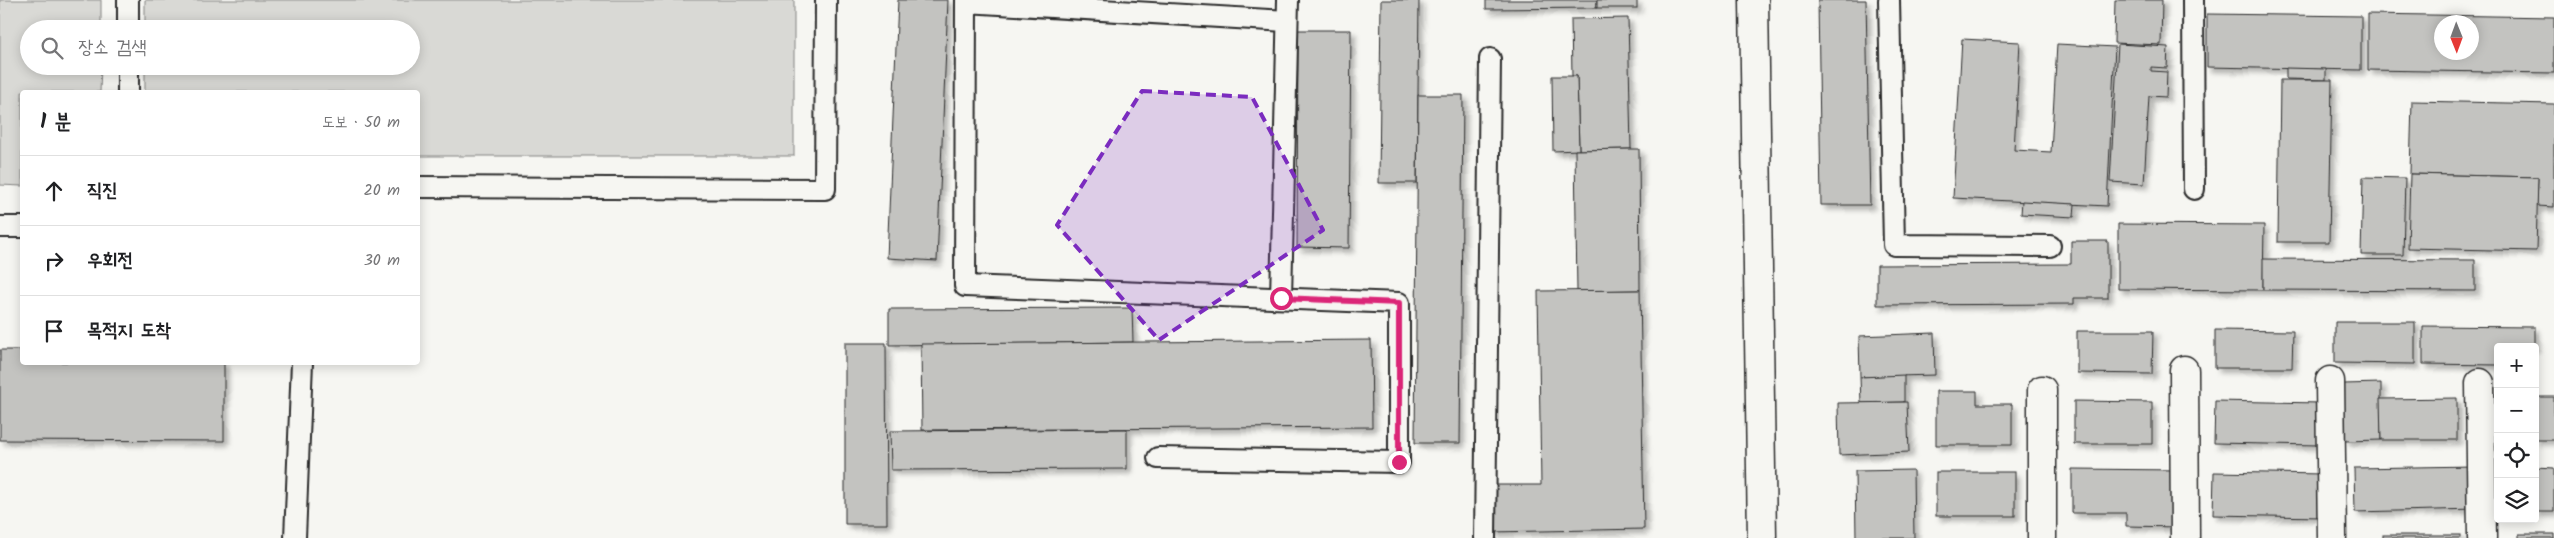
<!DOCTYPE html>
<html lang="ko">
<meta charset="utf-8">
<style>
:root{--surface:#fff;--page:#f2f2f2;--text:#202124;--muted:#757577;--line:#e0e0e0}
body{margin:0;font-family:Kalam,"Poor Story",sans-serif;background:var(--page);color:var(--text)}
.controls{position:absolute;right:15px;bottom:15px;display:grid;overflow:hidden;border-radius:5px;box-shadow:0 2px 12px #0003}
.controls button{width:45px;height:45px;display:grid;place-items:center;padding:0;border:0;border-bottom:1px solid var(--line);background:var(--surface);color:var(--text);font:25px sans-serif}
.compass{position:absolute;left:2434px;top:15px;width:45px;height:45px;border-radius:50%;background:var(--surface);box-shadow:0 2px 12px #0003;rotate:179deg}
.stop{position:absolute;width:15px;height:15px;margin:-11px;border:4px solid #db2777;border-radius:50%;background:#fff}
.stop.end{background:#db2777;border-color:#fff;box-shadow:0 1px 5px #0008}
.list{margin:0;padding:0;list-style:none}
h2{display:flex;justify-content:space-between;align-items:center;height:65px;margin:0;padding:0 20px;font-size:21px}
h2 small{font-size:16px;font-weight:400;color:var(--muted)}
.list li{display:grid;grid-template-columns:32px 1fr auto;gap:15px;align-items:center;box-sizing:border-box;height:70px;padding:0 20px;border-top:1px solid var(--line)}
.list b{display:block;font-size:19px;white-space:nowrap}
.list em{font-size:16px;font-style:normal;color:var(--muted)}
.icon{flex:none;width:28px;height:28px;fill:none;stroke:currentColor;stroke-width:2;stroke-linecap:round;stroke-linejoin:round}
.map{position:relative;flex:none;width:2554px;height:538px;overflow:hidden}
.search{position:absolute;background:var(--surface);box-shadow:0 2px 12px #0003;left:20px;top:20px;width:400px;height:55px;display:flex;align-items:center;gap:12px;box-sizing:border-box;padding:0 18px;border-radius:28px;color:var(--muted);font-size:19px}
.panel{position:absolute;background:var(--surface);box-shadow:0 2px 12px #0003;left:20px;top:90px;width:400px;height:275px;border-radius:5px}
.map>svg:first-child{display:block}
</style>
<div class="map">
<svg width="2554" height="538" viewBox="0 0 2554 538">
<defs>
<filter id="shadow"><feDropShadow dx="4.5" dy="4.5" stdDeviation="2.5" flood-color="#0004"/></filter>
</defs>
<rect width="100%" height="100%" fill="#f6f6f2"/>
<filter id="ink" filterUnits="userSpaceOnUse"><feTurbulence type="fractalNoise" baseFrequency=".02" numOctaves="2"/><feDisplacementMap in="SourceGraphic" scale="10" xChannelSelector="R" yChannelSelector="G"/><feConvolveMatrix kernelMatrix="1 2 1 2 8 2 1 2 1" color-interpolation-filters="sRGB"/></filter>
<g filter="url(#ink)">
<g fill="#d9d9d5" stroke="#828280">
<polygon points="0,0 101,0 101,29 29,29 29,66 101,66 100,92 22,92 22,186 0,185"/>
<polygon points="145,0 794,0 794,156 418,156 418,92 145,92 145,66 411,66 411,29 145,29"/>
</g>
<g fill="#c3c3c0" stroke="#2b2b2b" fill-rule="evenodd" filter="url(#shadow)">
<polygon points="898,0 948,0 937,261 887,258"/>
<polygon points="1381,0 1419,0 1417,183 1379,183"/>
<polygon points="1486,0 1597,0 1597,8 1486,9"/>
<rect x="1597" y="0" width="40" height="8"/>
<polygon points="1818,0 1866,0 1870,205 1821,205"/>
<polygon points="2115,0 2162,0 2161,45 2114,43"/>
<polygon points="2207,14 2361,16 2361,70 2207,67"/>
<path d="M2368 14 2554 17V73L2368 70ZM2442 22H2472V52H2442Z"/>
<polygon points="1628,18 1631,149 1579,150 1577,76 1572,76 1571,19"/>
<polygon points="1298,30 1351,30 1349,248 1297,247"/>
<polygon points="1962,39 2020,42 2014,150 2051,152 2057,44 2115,47 2107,206 1953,198"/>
<polygon points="2118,44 2168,47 2167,68 2151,67 2151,71 2167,72 2166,97 2149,96 2144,184 2110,182"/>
<polygon points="2286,68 2326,69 2326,80 2286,79"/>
<polygon points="1552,76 1577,76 1579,150 1553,151"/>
<polygon points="2280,80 2332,80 2329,242 2278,242"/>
<polygon points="1418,95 1463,95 1460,443 1415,443"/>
<polygon points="2412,101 2554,104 2554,207 2537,206 2538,177 2410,174"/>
<polygon points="1631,149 1639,149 1640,290 1577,291 1575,150"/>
<polygon points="2410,174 2538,177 2536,251 2408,248"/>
<polygon points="2363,177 2405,178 2403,255 2361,255"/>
<polygon points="2022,201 2075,204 2074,217 2021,214"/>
<polygon points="2118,224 2264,225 2263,290 2118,289"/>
<polygon points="2071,241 2108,241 2108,298 2074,298 2074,304 1877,305 1877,265 2071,264"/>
<polygon points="2263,259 2475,260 2475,291 2263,290"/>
<polygon points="1640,290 1644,529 1491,532 1490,485 1541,485 1538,291"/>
<polygon points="1132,308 1133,342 889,345 889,309"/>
<polygon points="2335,322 2415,322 2415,364 2335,363"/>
<polygon points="2423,326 2535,327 2535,347 2498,347 2498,365 2423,364"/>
<polygon points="2215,330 2293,331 2292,368 2215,368"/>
<polygon points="2077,331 2153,331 2152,374 2077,373"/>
<polygon points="1934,333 1935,375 1860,377 1859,336"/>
<polygon points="1371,340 1372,427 922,430 921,344"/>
<polygon points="845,343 886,343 887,524 845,524"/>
<polygon points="0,350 22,350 22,362 224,362 224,441 0,440"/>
<polygon points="1904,375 1904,402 1861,403 1860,377"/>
<polygon points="2381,383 2381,440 2345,441 2344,384"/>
<polygon points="1936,391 1977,391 1977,404 2012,404 2012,445 1936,445"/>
<rect x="2535" y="397" width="19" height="43"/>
<polygon points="2457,398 2457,440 2381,440 2380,399"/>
<polygon points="2074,401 2152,402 2152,444 2074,444"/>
<polygon points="2215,401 2320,403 2319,445 2214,443"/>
<polygon points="1907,402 1909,452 1839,455 1838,403"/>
<polygon points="1127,429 1127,469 891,470 890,431"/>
<polygon points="2474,466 2476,509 2355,512 2354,468"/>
<polygon points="2535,467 2554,468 2554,512 2535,512"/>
<polygon points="2072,469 2180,470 2179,527 2126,526 2126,513 2072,513"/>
<polygon points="1913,470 1914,538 1856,538 1855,471"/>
<rect x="1936" y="472" width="79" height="44"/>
<polygon points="2214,472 2322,474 2322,517 2213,515"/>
<rect x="2519" y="534" width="35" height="4"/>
<rect x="2383" y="535" width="78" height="3"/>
</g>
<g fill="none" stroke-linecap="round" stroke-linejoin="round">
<defs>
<g id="service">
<polyline points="128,0 128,29"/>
<polyline points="966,0 965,286 1399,303 1399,462 1158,458"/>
<polyline points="1889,0 1894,245 2050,246"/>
<polyline points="2193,0 2194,189"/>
<polyline points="966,2 1287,21"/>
<polyline points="128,66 128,92"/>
<polyline points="418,187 825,189 826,0"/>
<polyline points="0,227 22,227"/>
<polyline points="1281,298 1288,0"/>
<polyline points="295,538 302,362"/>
<polyline points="1485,538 1490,59"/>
</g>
<g id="minor">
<polyline points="2184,370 2185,538"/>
<polyline points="2330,381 2332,538"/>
<polyline points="2480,383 2482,538"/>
<polyline points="2042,390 2042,538"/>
</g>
<polyline id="tertiary" points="1754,0 1762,538"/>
</defs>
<use href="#service" stroke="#2b2b2b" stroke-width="24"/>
<use href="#minor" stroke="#2b2b2b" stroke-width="31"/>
<use href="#tertiary" stroke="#2b2b2b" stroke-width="31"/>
<use href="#service" stroke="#f6f6f2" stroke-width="20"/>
<use href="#minor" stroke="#f6f6f2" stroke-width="28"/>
<use href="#tertiary" stroke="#f6f6f2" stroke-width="28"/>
</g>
</g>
<g fill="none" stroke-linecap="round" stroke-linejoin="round" filter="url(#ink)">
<polyline stroke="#db2777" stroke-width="6" points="1281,298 1399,303 1399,462"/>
</g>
<path fill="#7b2cbf" fill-opacity="0.2" stroke="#7b2cbf" stroke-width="4" stroke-dasharray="10 6" stroke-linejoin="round" d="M1142 91 1252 97 1323 230 1159 340 1057 225Z"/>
</svg>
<div class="controls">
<button>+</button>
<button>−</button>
<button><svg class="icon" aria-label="locate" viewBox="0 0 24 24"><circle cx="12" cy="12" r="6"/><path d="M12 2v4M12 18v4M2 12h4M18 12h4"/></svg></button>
<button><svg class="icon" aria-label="layers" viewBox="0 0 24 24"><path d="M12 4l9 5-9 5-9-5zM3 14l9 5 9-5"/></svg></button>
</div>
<svg class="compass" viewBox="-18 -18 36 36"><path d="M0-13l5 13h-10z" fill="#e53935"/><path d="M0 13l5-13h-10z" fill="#757577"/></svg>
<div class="stop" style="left:1281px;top:298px"></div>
<div class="stop end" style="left:1399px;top:462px"></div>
<div class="search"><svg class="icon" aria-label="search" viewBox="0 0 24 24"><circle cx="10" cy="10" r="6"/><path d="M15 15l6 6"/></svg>장소 검색</div>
<section class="panel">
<h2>1 분<small>도보 · 50 m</small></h2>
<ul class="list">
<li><svg class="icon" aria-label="ahead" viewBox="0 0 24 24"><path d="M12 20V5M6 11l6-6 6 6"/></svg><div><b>직진</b></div><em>20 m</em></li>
<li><svg class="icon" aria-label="right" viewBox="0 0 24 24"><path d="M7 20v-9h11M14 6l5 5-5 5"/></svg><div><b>우회전</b></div><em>30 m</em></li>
<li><svg class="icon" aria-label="arrive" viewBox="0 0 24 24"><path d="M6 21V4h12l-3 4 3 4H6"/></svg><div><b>목적지 도착</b></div></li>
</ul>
</section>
</div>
